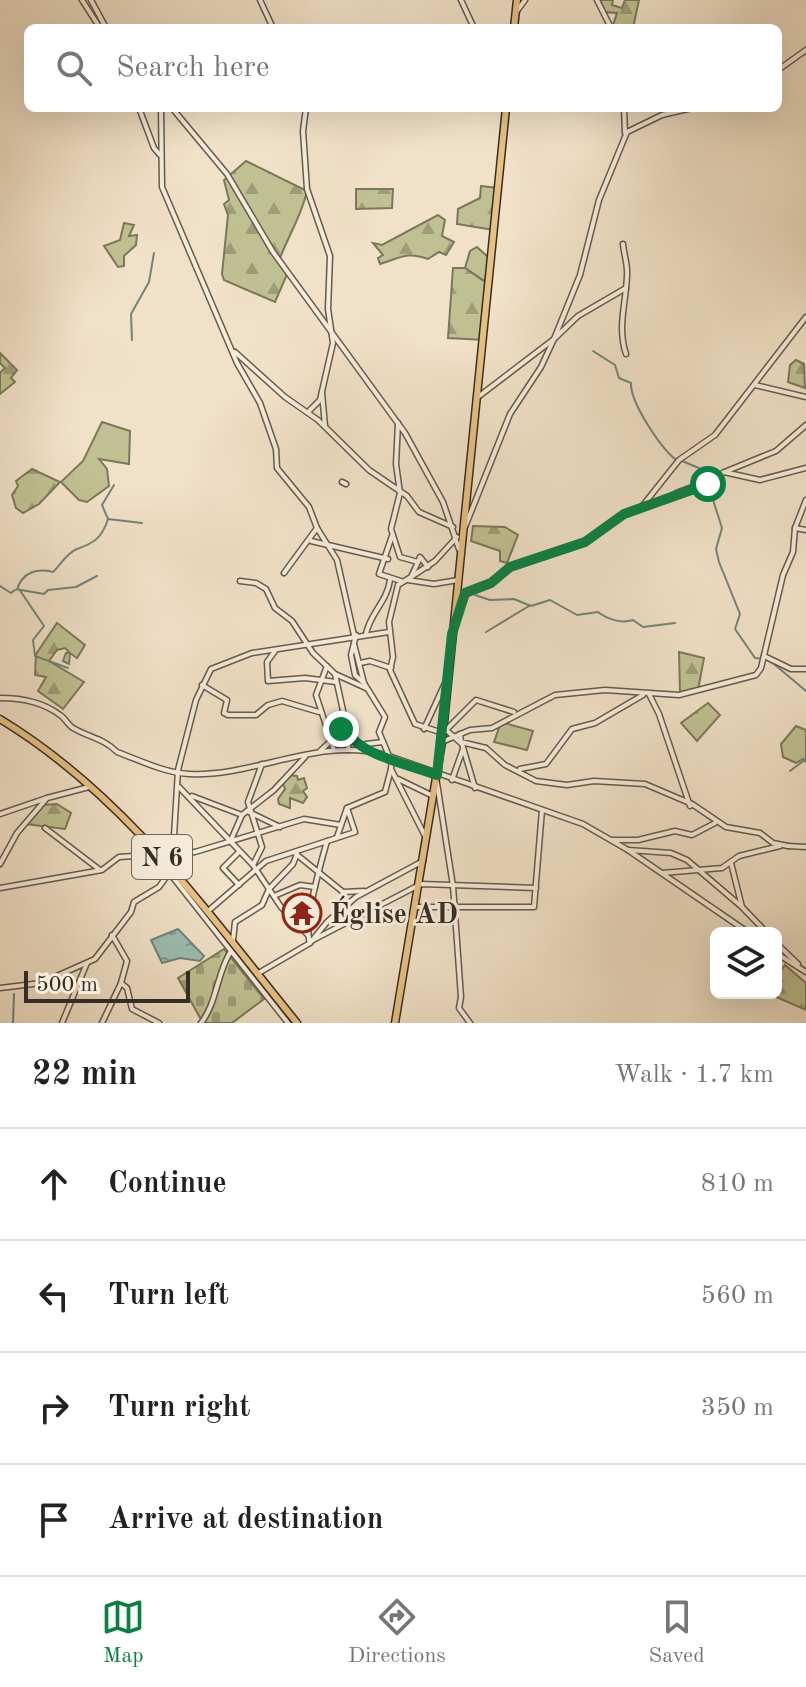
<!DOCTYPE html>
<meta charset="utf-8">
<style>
:root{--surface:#fff;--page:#f6f6f6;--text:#222;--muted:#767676;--line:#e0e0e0;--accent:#0b8043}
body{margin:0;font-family:"Old Standard TT",serif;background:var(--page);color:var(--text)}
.controls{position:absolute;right:24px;bottom:24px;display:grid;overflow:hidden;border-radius:12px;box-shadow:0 8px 32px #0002}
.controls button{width:72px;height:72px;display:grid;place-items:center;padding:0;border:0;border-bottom:2px solid var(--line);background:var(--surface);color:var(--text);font:40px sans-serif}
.scale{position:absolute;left:24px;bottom:20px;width:166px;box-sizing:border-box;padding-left:8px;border:4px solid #362e24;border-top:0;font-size:22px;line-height:28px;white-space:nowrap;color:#362e24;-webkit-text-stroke:6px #f6ecdb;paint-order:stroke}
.stop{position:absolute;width:24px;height:24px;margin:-18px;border:6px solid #0b8043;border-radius:50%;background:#fff}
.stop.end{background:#0b8043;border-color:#fff;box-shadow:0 2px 8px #0008}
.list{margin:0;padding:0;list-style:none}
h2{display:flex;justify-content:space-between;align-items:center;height:104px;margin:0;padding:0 32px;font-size:34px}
h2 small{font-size:26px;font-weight:400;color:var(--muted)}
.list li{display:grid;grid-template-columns:52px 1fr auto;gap:24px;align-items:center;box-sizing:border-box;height:112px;padding:0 32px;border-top:2px solid var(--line)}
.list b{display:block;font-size:30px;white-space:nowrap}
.list em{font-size:26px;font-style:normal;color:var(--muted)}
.icon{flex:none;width:44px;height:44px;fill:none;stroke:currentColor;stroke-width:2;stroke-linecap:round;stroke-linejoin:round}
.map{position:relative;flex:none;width:806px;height:1023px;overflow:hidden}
.search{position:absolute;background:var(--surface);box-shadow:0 8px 32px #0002;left:24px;right:24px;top:24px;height:88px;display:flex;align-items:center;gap:20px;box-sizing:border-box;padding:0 28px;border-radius:12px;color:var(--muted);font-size:30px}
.sheet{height:552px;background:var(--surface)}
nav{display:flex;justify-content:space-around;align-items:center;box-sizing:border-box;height:112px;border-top:2px solid var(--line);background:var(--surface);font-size:22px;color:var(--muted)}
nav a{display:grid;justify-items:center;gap:4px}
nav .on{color:var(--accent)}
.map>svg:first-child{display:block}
</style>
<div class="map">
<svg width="806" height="1023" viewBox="0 0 806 1023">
<defs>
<pattern id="forest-firs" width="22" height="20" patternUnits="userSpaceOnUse" patternTransform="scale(2)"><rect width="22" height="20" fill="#c0c192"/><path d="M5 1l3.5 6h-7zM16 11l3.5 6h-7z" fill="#9d9d77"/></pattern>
<pattern id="cemetery-stones" width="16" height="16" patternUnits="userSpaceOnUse" patternTransform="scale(2)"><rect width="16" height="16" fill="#c0c192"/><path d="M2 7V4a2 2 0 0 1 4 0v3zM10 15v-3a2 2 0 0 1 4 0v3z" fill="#9d9d77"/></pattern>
<pattern id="water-ripples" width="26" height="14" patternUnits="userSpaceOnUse" patternTransform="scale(2)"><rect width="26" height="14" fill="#9bbeb2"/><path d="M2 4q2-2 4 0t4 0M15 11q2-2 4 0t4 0" fill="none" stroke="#7f9b91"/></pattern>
</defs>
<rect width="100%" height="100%" fill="#f1e1c8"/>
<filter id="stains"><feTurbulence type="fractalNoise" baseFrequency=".0025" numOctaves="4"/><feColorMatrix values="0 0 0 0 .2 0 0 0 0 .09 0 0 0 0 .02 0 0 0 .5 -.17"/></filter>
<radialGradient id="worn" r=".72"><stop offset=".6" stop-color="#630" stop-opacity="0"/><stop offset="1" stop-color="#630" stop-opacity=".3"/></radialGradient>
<g fill="#c0c192" stroke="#7b785b" stroke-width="2">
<polygon points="124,223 134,225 129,236 137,235 136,245 124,256 124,266 118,267 104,246 120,240"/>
<polygon points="477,247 488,257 486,282 465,268 470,251"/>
<polygon points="102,422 130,431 129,464 99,459 107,469 109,486 87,502 79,500 61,482 83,461"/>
<polygon points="501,722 533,731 527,750 494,742"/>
<polygon points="796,726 806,730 806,762 803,759 796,763 783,757 781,744"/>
</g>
<g fill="url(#forest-firs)" stroke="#7b785b" stroke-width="2">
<polygon points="597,0 613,0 612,5 622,8 625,0 639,0 633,28 612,28 617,13 603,12"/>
<path d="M246 161 307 191C302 214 289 235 280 258L259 226 288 272 275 302 224 280 222 274 228 215 224 204 229 200 224 180Z"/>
<polygon points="481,186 498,188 494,230 457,224 458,209 480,198"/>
<polygon points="356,189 393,189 392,208 356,209"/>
<path d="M438 215 445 220 442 236 454 242 446 255 439 252 428 259C407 251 400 258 380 264L378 258 383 255 373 243 382 245Z"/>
<polygon points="453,268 465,268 488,284 484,340 448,338"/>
<polygon points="0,353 17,370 11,378 15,382 0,394 0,373 5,368 0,363"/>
<polygon points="796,360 804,364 805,388 788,382 790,365"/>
<polygon points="32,469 60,482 39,504 23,513 16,508 12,495 18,486 16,481"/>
<polygon points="473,526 505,527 518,535 507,563 500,561 500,551 471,541"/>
<polygon points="57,623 85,645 77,658 70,653 69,664 63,661 66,653 70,653 65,648 57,650 49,661 84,682 63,709 38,691 46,677 35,675 36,654"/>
<polygon points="679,652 704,658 698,690 680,692"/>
<polygon points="708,703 720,715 697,741 681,723"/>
<polygon points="288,775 297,776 298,780 304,778 307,788 303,791 307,797 303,803 290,798 290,808 279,804 278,799 285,789 282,781"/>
<polygon points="57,804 71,813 65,829 25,824 41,805"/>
<polygon points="785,965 806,983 806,1010 774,996 782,981 776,976"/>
</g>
<polygon fill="url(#cemetery-stones)" stroke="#7b785b" stroke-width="2" points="224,949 264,999 232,1023 203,1023 178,978"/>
<polygon fill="url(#water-ripples)" stroke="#738479" stroke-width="2" points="178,929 204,956 200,961 180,958 162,963 151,940"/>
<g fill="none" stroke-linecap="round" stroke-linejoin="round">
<g stroke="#738479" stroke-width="2">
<polyline points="132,340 131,314 149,282 154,253"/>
<path d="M593 351 615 365 619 378 631 383C630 402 660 447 676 460"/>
<polyline points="682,461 699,468 707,481 722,528 716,549 719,562 740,614 735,629 755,658 768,659 806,691"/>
<polyline points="108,519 102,505 114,485"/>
<polyline points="0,586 11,593 15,590"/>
<polyline points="19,589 44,626 33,640 35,656 68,668"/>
<path d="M17 590C22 572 37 568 53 572 60 565 68 552 77 549 94 543 102 538 108 519L142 523"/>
<polyline points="21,590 44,594 48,590 76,587 97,576"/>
<path d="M475 595 490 600 514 599 531 606 550 600 577 615 598 612C607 619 621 624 633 620L643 627 675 623"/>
<polyline points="486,632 529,606"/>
<polyline points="790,771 806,759"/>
<polyline points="13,1023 14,994"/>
</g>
<defs>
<g id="minor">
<polyline points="82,0 100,28"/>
<polyline points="91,0 106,28"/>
<polyline points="260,0 273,28"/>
<polyline points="461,0 474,28"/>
<polyline points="597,0 611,28"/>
<polyline points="517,11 525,0"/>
<polyline points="778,70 806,50"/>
<polyline points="139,108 154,148 160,155"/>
<polyline points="161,108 162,187 237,363 260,403 276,449 277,468 309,507 317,528 337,560 354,635"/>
<polyline points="172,108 227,174 273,252 405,433 443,502 459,549"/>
<polyline points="306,108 303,131 307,189 330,256 328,309 333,343 320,400 308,412"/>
<polyline points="624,108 625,133"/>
<path d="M623 244C624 255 628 265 627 276 626 303 617 327 626 354"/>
<polyline points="235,352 285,397 318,420 369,470 407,496 419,512 453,527"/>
<polyline points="755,385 806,397"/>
<polyline points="322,393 325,426"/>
<polyline points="478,397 554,339 580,275 599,200 627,132 662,115 692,108"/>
<polyline points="398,423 396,464 400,493 391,529 400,557 418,562 420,557 428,567"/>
<polyline points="727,471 776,451 806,425"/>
<polyline points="342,482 346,484"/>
<path d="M642 508C660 504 669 495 684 490 700 484 711 484 724 472L760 480 806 468"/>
<polyline points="465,527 510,414 541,367 554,339 578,316 626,288"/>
<polyline points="795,528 806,530"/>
<polyline points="392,536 379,574 401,581"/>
<polyline points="311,541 388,559"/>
<polyline points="418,562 411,577 398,585 389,622 393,657 390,670 415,724 443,733 476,700 514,712"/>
<polyline points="284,573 317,528"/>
<polyline points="411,577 435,561 457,537"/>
<polyline points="408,580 434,584 458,580"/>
<polyline points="240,581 256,583 266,589 275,608 292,621 313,653 335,674 366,688"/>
<polyline points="458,613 467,592 491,583 510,567 585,542 619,517 640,509 679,460 715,435 806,317"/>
<path d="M366 634C370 613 387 602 390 580"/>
<polyline points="356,635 351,655 355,675 364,683 385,717 379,732 389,756"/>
<polyline points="354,644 364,683"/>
<polyline points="275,651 267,662 268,681 305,678 336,682"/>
<polyline points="764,656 791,669 806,669"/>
<polyline points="360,663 370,661 391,668"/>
<polyline points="327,666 316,695 334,750"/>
<polyline points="335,674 349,738 348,750"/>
<polyline points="202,685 227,700 224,713 228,715 256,715 268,705 282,701 319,712"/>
<polyline points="649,694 659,714 690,806"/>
<path d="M0 698C21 698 43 702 60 715 65 718 68 725 73 728 88 737 105 739 117 752 139 760 165 773 189 774 256 777 319 736 386 755L583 824 628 850 749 933"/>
<polyline points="424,729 446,681"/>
<polyline points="445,729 462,744 475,788"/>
<polyline points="460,734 461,742 486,748 505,765 536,781 567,785 594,781 645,784 692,804 726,827 760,833 773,843 788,846"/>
<polyline points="349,738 361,748"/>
<polyline points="444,741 470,730 492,728 555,695 605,690 679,695 756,675 761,668 783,575 793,552 795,528 806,500"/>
<polyline points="361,749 366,744 383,742"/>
<polyline points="320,751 346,727"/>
<polyline points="392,758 391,769 426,838"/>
<polyline points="520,769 546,764 572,729 595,723 643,695"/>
<polyline points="398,779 433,796"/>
<polyline points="452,780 463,749"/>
<polyline points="437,783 453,886 461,997 459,1008 470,1023"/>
<polyline points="179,787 253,865 281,907 308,935"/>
<polyline points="192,796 242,815"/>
<polyline points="247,811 280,827"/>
<polyline points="0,814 47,798"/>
<polyline points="45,828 100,870"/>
<polyline points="337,837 347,808 385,792 391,769"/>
<polyline points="231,840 242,815 274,790 305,757"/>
<polyline points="612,840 638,840 675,831 692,835 715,823"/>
<polyline points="788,846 806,847"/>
<polyline points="628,850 671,853 687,860 742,907"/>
<polyline points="238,853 223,868 239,885"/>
<polyline points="296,854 343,892 364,891"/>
<polyline points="156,856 288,1023"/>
<polyline points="731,863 742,907 767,933"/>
<polyline points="0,864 17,833 47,798 89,787"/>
<polyline points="253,865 262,847 248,802 262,764"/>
<polyline points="172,869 178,770 196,700 211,669 252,653 389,632"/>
<polyline points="662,873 722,868 739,856 780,846"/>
<polyline points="0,888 102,870 119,857 195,852 304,819 341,825"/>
<polyline points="274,896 300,885 315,887"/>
<polyline points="417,907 534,907 542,810"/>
<polyline points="207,912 266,861 355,832 347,808"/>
<polyline points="233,940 235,922 262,905 269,889 293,864 297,854"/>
<polyline points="313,940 421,884 536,888"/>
<path d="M310 943C303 923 321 863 327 841"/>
<polyline points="776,943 798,964"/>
<polyline points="776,953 806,972"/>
<polyline points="257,974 310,943 327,922 356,897 423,861"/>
<polyline points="121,983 127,988 132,1009 159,1023"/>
<polyline points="0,988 41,983 95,959 131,912 134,902 159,887 169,873"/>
<polyline points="62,1023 87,963"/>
<polyline points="102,1023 121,983 127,961 112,935"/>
<path d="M201 1023C217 1003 217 972 231 951"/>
</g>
<g id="major">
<polyline points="514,28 517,0"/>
<path d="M0 719C124 794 207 912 297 1023"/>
<polyline points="395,1023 442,742 506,108"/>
</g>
</defs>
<use href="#minor" stroke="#655b4d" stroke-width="7"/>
<use href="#major" stroke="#362e24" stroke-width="9"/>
<use href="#minor" stroke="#f6ecdb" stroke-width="4"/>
<use href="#major" stroke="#e8c084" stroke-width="6"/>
</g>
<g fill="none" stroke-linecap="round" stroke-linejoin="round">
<path stroke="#0b8043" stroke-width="10" d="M341 729 346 727C353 754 408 764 437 775L452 634 465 593 491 583 510 567 585 542 624 514 708 484"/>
</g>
<defs>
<symbol id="temple-ring" viewBox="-11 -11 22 22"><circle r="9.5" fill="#f6ecdb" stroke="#8f2418" stroke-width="1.5"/><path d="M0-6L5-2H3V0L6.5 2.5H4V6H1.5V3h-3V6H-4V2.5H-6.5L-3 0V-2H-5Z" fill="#8f2418"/></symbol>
</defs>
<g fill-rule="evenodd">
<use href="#temple-ring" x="280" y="891" width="44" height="44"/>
</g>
<g text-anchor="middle" stroke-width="6" stroke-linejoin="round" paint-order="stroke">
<rect fill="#f6ecdb" stroke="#70675b" stroke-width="2" x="132" y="835" width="60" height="44" rx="6"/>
<g font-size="26" font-weight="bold" fill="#362e24">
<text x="162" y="866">N 6</text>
</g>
<g font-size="28" font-weight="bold" fill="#362e24" stroke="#f6ecdb" text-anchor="start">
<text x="330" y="923">Église AD</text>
</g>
</g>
<rect width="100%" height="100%" filter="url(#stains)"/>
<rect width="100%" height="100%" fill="url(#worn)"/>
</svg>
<div class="controls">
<button><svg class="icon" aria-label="layers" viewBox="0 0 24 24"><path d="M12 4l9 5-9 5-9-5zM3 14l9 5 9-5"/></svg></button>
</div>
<div class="scale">500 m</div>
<div class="stop" style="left:708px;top:484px"></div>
<div class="stop end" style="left:341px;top:729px"></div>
<div class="search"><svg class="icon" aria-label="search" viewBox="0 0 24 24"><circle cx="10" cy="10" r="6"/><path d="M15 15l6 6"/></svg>Search here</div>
</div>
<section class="sheet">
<h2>22 min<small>Walk · 1.7 km</small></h2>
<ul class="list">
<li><svg class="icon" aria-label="ahead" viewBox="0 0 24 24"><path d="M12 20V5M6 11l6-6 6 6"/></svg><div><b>Continue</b></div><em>810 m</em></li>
<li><svg class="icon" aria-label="left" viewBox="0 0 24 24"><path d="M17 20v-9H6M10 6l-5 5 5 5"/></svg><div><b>Turn left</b></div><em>560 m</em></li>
<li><svg class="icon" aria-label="right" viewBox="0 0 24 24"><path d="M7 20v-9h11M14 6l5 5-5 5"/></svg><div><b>Turn right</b></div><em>350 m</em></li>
<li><svg class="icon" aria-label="arrive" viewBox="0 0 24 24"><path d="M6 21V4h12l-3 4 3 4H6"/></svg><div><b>Arrive at destination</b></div></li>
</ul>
</section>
<nav>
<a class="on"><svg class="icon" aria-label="map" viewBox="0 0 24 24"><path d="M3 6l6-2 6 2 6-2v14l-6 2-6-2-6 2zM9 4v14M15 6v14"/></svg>Map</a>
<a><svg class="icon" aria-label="directions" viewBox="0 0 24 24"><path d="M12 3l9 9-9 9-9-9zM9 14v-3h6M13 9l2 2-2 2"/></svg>Directions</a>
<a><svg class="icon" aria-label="saved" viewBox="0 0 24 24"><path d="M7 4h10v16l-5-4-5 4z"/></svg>Saved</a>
</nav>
